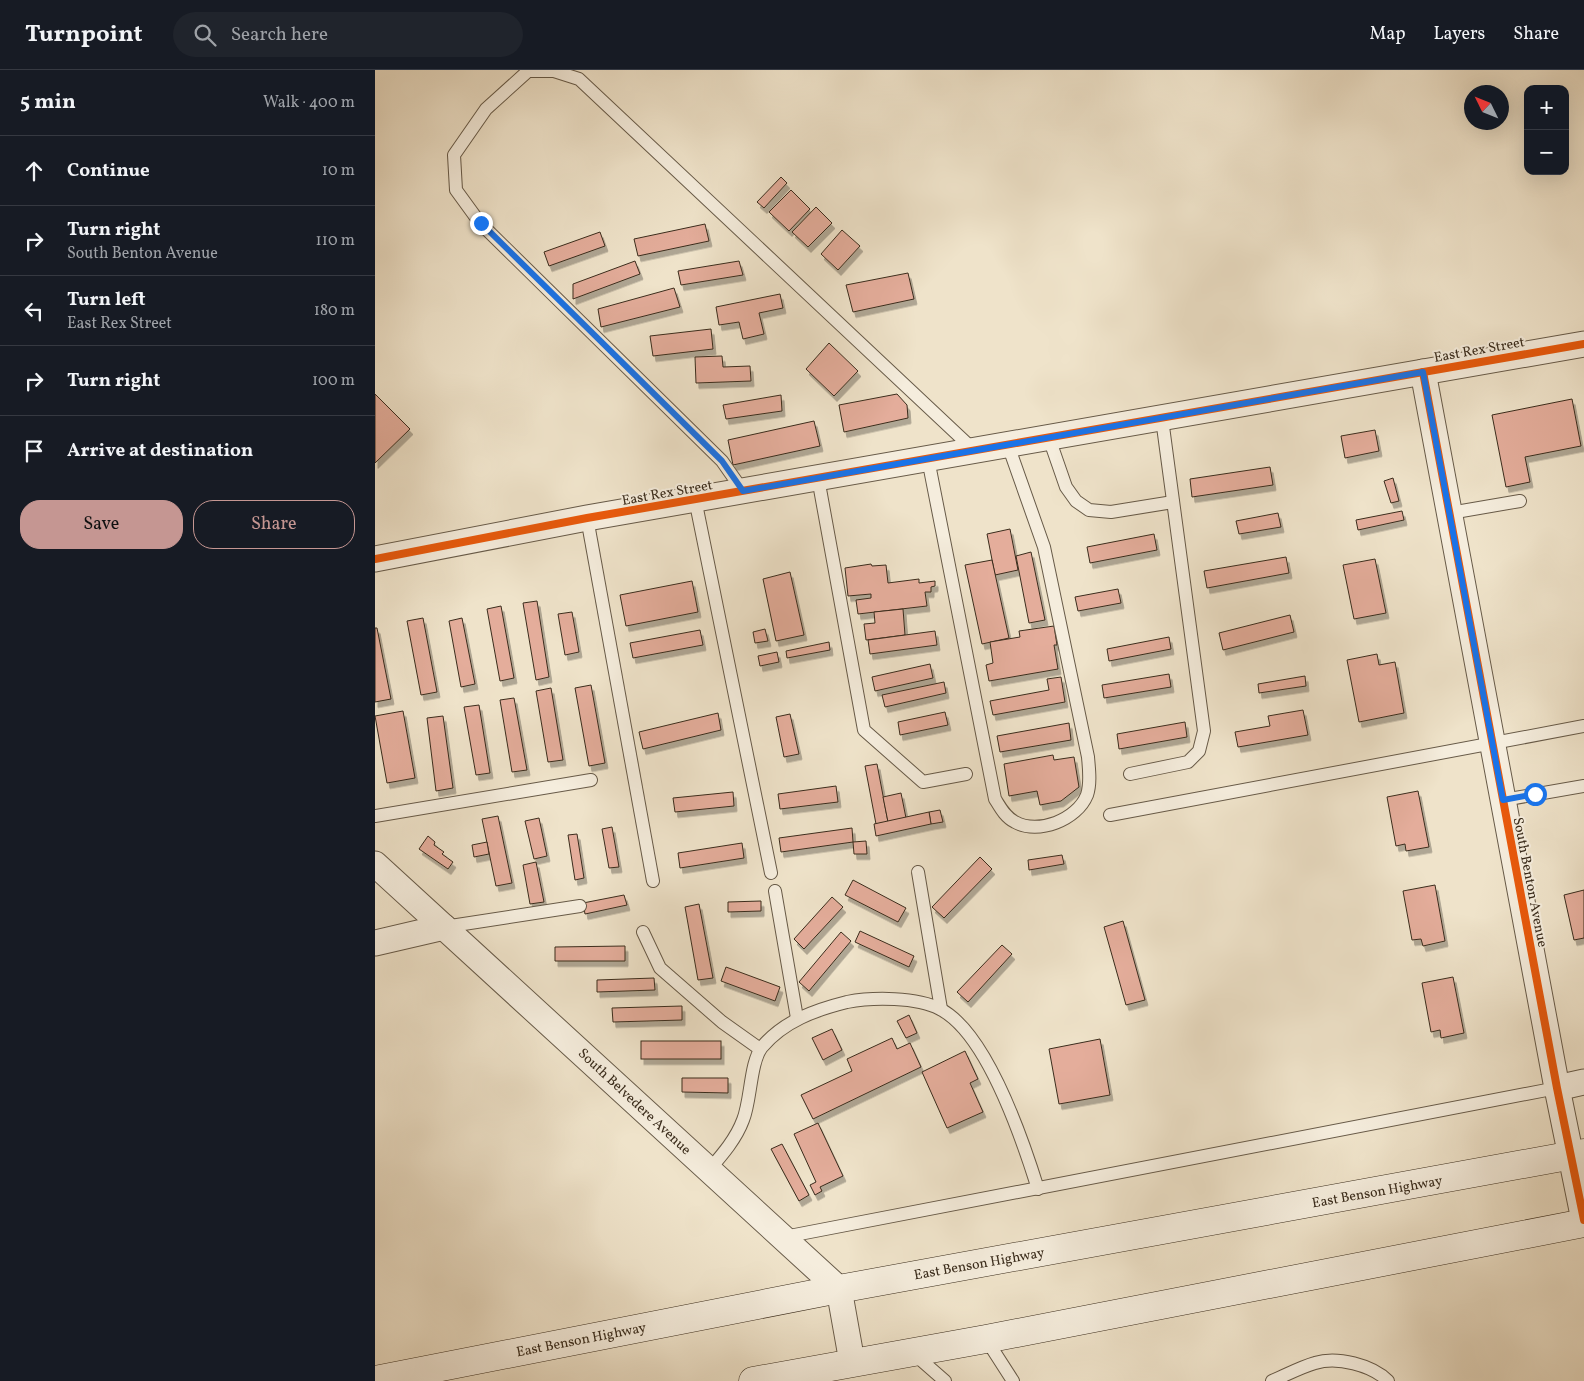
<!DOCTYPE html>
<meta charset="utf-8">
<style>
:root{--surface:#171b24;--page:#20242c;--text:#f1f3f6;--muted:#9ea1a6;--line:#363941;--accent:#c59692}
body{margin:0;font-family:Vollkorn,serif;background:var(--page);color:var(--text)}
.controls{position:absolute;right:15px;top:15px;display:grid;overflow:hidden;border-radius:10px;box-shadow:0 5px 20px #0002}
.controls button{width:45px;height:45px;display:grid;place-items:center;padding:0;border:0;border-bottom:1px solid var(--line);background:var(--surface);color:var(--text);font:25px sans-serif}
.compass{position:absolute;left:1089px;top:15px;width:45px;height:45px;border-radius:50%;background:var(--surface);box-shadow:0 5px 20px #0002;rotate:313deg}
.stop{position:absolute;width:15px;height:15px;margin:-11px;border:4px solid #1a73e8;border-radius:50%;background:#fff}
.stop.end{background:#1a73e8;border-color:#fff;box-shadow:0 1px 5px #0008}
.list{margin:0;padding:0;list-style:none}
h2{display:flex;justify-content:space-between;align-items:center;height:65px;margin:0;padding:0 20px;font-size:21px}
h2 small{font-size:16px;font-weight:400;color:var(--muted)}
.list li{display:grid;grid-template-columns:32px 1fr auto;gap:15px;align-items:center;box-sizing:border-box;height:70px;padding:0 20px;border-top:1px solid var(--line)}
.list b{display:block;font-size:19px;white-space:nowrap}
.list p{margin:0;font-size:16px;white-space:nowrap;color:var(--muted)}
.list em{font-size:16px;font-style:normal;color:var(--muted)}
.actions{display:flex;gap:10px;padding:15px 20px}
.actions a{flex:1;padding:11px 0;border:1px solid var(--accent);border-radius:20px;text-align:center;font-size:18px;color:var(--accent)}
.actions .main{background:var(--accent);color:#111}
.icon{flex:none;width:28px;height:28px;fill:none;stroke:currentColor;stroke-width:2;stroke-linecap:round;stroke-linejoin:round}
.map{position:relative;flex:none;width:1209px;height:1311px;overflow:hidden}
header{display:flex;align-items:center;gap:30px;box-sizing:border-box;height:70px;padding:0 25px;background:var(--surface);border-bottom:1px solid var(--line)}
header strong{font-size:24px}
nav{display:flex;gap:28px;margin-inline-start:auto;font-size:18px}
.search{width:350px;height:45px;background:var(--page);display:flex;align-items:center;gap:12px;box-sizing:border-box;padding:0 18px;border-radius:28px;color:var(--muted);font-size:19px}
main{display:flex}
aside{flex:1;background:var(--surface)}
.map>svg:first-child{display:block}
</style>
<header>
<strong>Turnpoint</strong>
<div class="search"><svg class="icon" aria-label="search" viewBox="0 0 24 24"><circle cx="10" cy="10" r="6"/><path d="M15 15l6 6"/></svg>Search here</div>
<nav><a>Map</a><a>Layers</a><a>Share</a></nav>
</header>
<main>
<aside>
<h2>5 min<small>Walk · 400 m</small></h2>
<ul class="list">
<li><svg class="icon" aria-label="ahead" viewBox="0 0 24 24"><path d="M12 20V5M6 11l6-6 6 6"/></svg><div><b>Continue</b></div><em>10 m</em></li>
<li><svg class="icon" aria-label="right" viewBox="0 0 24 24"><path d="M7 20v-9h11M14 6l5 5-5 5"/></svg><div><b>Turn right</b><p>South Benton Avenue</p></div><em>110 m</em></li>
<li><svg class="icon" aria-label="left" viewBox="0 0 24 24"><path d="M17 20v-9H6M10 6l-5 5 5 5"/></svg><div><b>Turn left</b><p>East Rex Street</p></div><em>180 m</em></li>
<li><svg class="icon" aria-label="right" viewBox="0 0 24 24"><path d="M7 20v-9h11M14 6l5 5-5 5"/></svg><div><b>Turn right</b></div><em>100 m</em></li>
<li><svg class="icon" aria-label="arrive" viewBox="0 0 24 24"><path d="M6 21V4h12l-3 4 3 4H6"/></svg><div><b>Arrive at destination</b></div></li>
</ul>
<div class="actions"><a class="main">Save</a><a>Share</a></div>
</aside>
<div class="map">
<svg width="1209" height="1311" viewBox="0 0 1209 1311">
<defs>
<filter id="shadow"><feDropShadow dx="3" dy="5.5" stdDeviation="0" flood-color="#0004"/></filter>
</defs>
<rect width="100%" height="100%" fill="#efe3ca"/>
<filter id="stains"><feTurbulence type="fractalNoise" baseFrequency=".004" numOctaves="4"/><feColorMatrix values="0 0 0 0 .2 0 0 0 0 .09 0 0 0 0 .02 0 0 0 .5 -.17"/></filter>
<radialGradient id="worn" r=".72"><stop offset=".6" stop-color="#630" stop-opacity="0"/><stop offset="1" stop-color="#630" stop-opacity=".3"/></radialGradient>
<g fill="#e4ad9b" stroke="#3a2c1c" filter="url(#shadow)">
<polygon points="406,107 412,113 389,138 382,132"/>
<polygon points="416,120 435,139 414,161 394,142"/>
<polygon points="441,137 457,153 433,177 417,162"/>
<polygon points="330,154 334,171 263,186 259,169"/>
<polygon points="467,160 485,176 463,200 446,184"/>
<polygon points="225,162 230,176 174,196 169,182"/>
<polygon points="260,191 265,204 198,229 198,214"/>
<polygon points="364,191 368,205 306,215 303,201"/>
<polygon points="533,203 539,229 478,242 471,215"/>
<polygon points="299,218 305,237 226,257 223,239"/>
<polygon points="405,224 408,238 384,243 389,264 368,269 364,252 344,255 341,237"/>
<polygon points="336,259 338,279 278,286 275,266"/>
<polygon points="454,273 483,301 459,326 431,299"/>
<polygon points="347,286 348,297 375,296 376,311 321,313 320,287"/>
<polygon points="0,324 35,359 0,393"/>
<polygon points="522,324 532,335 533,348 469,362 464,335"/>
<polygon points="406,325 407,341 351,349 348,335"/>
<polygon points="1197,329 1206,376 1150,387 1155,412 1131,417 1117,345"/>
<polygon points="439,351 445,376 358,395 353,370"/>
<polygon points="1000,360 1004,381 970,388 966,366"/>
<polygon points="895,397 898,415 817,427 815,409"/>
<polygon points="1018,408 1024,431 1016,433 1009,411"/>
<polygon points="1027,441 1029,450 983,460 981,450"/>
<polygon points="903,443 906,457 864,464 861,451"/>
<polygon points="635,459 643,500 620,505 612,464"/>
<polygon points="779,464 782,480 715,493 712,477"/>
<polygon points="656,482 670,550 654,553 641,486"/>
<polygon points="911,487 914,503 832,518 829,501"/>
<polygon points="1000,489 1011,543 979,549 968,495"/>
<polygon points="617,490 634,568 607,574 590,495"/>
<polygon points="496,494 497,496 511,495 513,513 544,509 544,513 560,511 560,516 556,517 556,522 550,522 552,536 483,544 481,530 496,528 496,524 473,526 470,498"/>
<polygon points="415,502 429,565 401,571 388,509"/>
<polygon points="317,511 323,542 251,556 245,525"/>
<polygon points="743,519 746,533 703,541 700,527"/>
<polygon points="162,531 174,607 161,610 148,533"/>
<polygon points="126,536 139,608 125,611 112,539"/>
<polygon points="528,539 530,565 491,570 489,554 500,553 499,542"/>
<polygon points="197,542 204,582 190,585 183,544"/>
<polygon points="915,545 919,562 848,580 844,563"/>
<polygon points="48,548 62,622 46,625 32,551"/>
<polygon points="87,548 100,614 86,617 74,551"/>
<polygon points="679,556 682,575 679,575 683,599 614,611 611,595 618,593 615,572 645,567 644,561"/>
<polygon points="0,558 2,558 16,629 0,632"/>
<polygon points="390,559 393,571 380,573 378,562"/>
<polygon points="325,560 328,575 258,588 255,573"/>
<polygon points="560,561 562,575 495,584 493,570"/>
<polygon points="794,567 796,579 734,591 732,579"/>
<polygon points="454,572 455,580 412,588 411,581"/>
<polygon points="402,582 404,592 385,596 383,586"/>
<polygon points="1002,584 1004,595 1020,592 1029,643 984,652 972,590"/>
<polygon points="555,594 558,608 500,621 497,607"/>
<polygon points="794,604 796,617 729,628 727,615"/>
<polygon points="930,606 931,616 884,623 883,614"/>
<polygon points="686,607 690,632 618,645 615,631 674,620 672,609"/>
<polygon points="569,612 571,623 510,637 507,625"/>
<polygon points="216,615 230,693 214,696 200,618"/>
<polygon points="176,618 188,690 173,692 161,621"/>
<polygon points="139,628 152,700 137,702 125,630"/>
<polygon points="104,635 115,703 101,705 89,637"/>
<polygon points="928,640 933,665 863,677 860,662 895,656 893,646"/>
<polygon points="28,641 40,708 12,713 0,646"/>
<polygon points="570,642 573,655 525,665 523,652"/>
<polygon points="343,643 346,660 268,679 264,662"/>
<polygon points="415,644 424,684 409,687 401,647"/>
<polygon points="68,646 78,718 61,721 52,648"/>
<polygon points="810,652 812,667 744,679 742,664"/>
<polygon points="694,653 696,670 625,682 622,666"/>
<polygon points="678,685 679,690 699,687 704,717 686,731 665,735 662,721 634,726 629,694"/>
<polygon points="502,694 513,752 501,754 490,696"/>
<polygon points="461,716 463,732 405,739 403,724"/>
<polygon points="1043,721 1054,777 1031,781 1030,774 1021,776 1012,727"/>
<polygon points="358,722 359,736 300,742 298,728"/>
<polygon points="526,723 531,748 513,752 508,727"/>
<polygon points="565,740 568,752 556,754 554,742"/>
<polygon points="554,742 556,754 501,766 499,754"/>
<polygon points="123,746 137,813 121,816 107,749"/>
<polygon points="164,748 172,786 159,789 150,751"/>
<polygon points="237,757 244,797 234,798 227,759"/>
<polygon points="477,758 478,772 406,782 404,768"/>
<polygon points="202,764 209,808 200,810 193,765"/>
<polygon points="53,766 60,772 59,775 69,782 67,784 78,792 73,799 44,779"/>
<polygon points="491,771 492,784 479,784 478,772"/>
<polygon points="112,772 114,784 99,787 97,775"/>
<polygon points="367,773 369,788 305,798 303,783"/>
<polygon points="687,785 689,794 654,800 653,790"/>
<polygon points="605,787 617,799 569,848 557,837"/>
<polygon points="161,792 169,832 155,834 148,795"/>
<polygon points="478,810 531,838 523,852 470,825"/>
<polygon points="1060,815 1070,871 1048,876 1046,869 1037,870 1028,821"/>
<polygon points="1209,820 1209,868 1199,870 1189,825"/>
<polygon points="249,825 252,835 210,844 208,833"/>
<polygon points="457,827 468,837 429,879 419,869"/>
<polygon points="386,831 386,841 353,842 353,832"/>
<polygon points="324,834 338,908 323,910 310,837"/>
<polygon points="748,851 770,930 751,935 729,857"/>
<polygon points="485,861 539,886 534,897 480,872"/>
<polygon points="466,862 476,871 434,921 424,912"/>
<polygon points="627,875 637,884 593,932 582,922"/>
<polygon points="250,876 250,891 180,891 180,877"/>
<polygon points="351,897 405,917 400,931 346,911"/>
<polygon points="1078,907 1089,963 1066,968 1065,960 1056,962 1047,913"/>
<polygon points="279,908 280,920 222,922 222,910"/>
<polygon points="307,936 307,950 238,952 237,938"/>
<polygon points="534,945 542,963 531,968 522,951"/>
<polygon points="457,959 467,980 448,990 437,968"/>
<polygon points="517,968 522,979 535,973 546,997 438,1049 426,1025 477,1001 472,989"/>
<polygon points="725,969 735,1025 684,1034 674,979"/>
<rect x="266" y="971" width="80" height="18"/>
<polygon points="590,981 603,1009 595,1013 608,1042 572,1058 547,1002"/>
<polygon points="307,1008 353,1008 353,1023 307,1022"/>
<polygon points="443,1053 468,1106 445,1117 447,1121 440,1125 435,1115 441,1112 419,1064"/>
<polygon points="407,1074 434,1125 424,1131 396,1079"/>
</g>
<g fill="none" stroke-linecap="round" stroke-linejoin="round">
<defs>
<g id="lane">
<polyline points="674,368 691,417 701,431 714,440 736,442 798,432"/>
<path d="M553 389 620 729C625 737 630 747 640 752 663 765 702 750 712 725 716 713 714 699 713 687L669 477 633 375"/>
<polyline points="443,408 489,660 548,712 591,704"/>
<polyline points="368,421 347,391 105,153 81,120 79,85 111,39 153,1 179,1 204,9 600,381"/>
<polyline points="320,429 396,803"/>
<polyline points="1075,443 1145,431"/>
<polyline points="212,448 278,811"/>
<polyline points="755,704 813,692 824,681 829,661 787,349"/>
<polyline points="1128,730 1209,716"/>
<polyline points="735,745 1209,656"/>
<polyline points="0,746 216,710"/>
<polyline points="543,802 566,939"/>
<polyline points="400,821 422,948"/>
<polyline points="69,857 205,836"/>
<polyline points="268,862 285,898 347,952 385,979"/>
<path d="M334 1100C347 1085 361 1069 368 1050 376 1031 375 992 387 977 409 951 440 940 472 932 498 927 542 927 565 939 612 963 648 1071 663 1119"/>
<polyline points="409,1167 1182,1018"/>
<polyline points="611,1269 638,1311"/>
<polyline points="538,1283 570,1311"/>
<path d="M897 1311C911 1305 926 1297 940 1293 962 1286 997 1295 1013 1311"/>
</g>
<g id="street">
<polyline points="1048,302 1182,1018 1209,1150"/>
<polyline points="0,489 212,448 1209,274"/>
<polyline points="0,794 464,1219 477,1292"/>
<polyline points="0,873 69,857"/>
<polyline points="1182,1018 1209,1012"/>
</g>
<g id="secondary">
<polyline points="0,1310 464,1219 1209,1083"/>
<polyline points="378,1311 611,1269 1209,1153"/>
</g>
</defs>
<use href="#lane" stroke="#675a48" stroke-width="14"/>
<use href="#street" stroke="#675a48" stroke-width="27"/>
<use href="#secondary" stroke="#3a2c1c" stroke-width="29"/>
<use href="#lane" stroke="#f5eddd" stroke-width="12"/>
<use href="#street" stroke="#f5eddd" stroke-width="25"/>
<use href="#secondary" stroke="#f5eddd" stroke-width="28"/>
<defs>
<g id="cycleway">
<polyline points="1048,302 1182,1018 1209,1150"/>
<polyline points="0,489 212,448 1209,274"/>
</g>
</defs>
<use href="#cycleway" stroke="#f5eddd" stroke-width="11"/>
<use href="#cycleway" stroke="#e8590c" stroke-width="8"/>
</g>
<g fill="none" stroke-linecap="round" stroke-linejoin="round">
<polyline stroke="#1a73e8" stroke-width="6" points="106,153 347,391 368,421 1048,302 1128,730 1160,724"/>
</g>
<g text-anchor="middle" stroke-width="4" stroke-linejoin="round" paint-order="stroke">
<g font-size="14" fill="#3a2c1c" stroke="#f5eddd">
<text transform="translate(1104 279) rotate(-10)" y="5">East Rex Street</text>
<text transform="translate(292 422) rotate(-10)" y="5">East Rex Street</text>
<text transform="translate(1156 812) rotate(79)" y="5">South Benton Avenue</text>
<text transform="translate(260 1031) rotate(43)" y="5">South Belvedere Avenue</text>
<text transform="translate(1002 1121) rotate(-10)" y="5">East Benson Highway</text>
<text transform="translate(604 1193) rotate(-10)" y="5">East Benson Highway</text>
<text transform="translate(206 1269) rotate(-11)" y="5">East Benson Highway</text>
</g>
</g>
<rect width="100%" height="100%" filter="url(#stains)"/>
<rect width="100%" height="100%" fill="url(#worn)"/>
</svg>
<div class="controls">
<button>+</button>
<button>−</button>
</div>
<svg class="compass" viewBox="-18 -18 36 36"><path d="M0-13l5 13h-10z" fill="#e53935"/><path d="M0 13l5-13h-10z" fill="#9ea1a6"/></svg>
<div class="stop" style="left:1160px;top:724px"></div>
<div class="stop end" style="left:106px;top:153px"></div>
</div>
</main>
